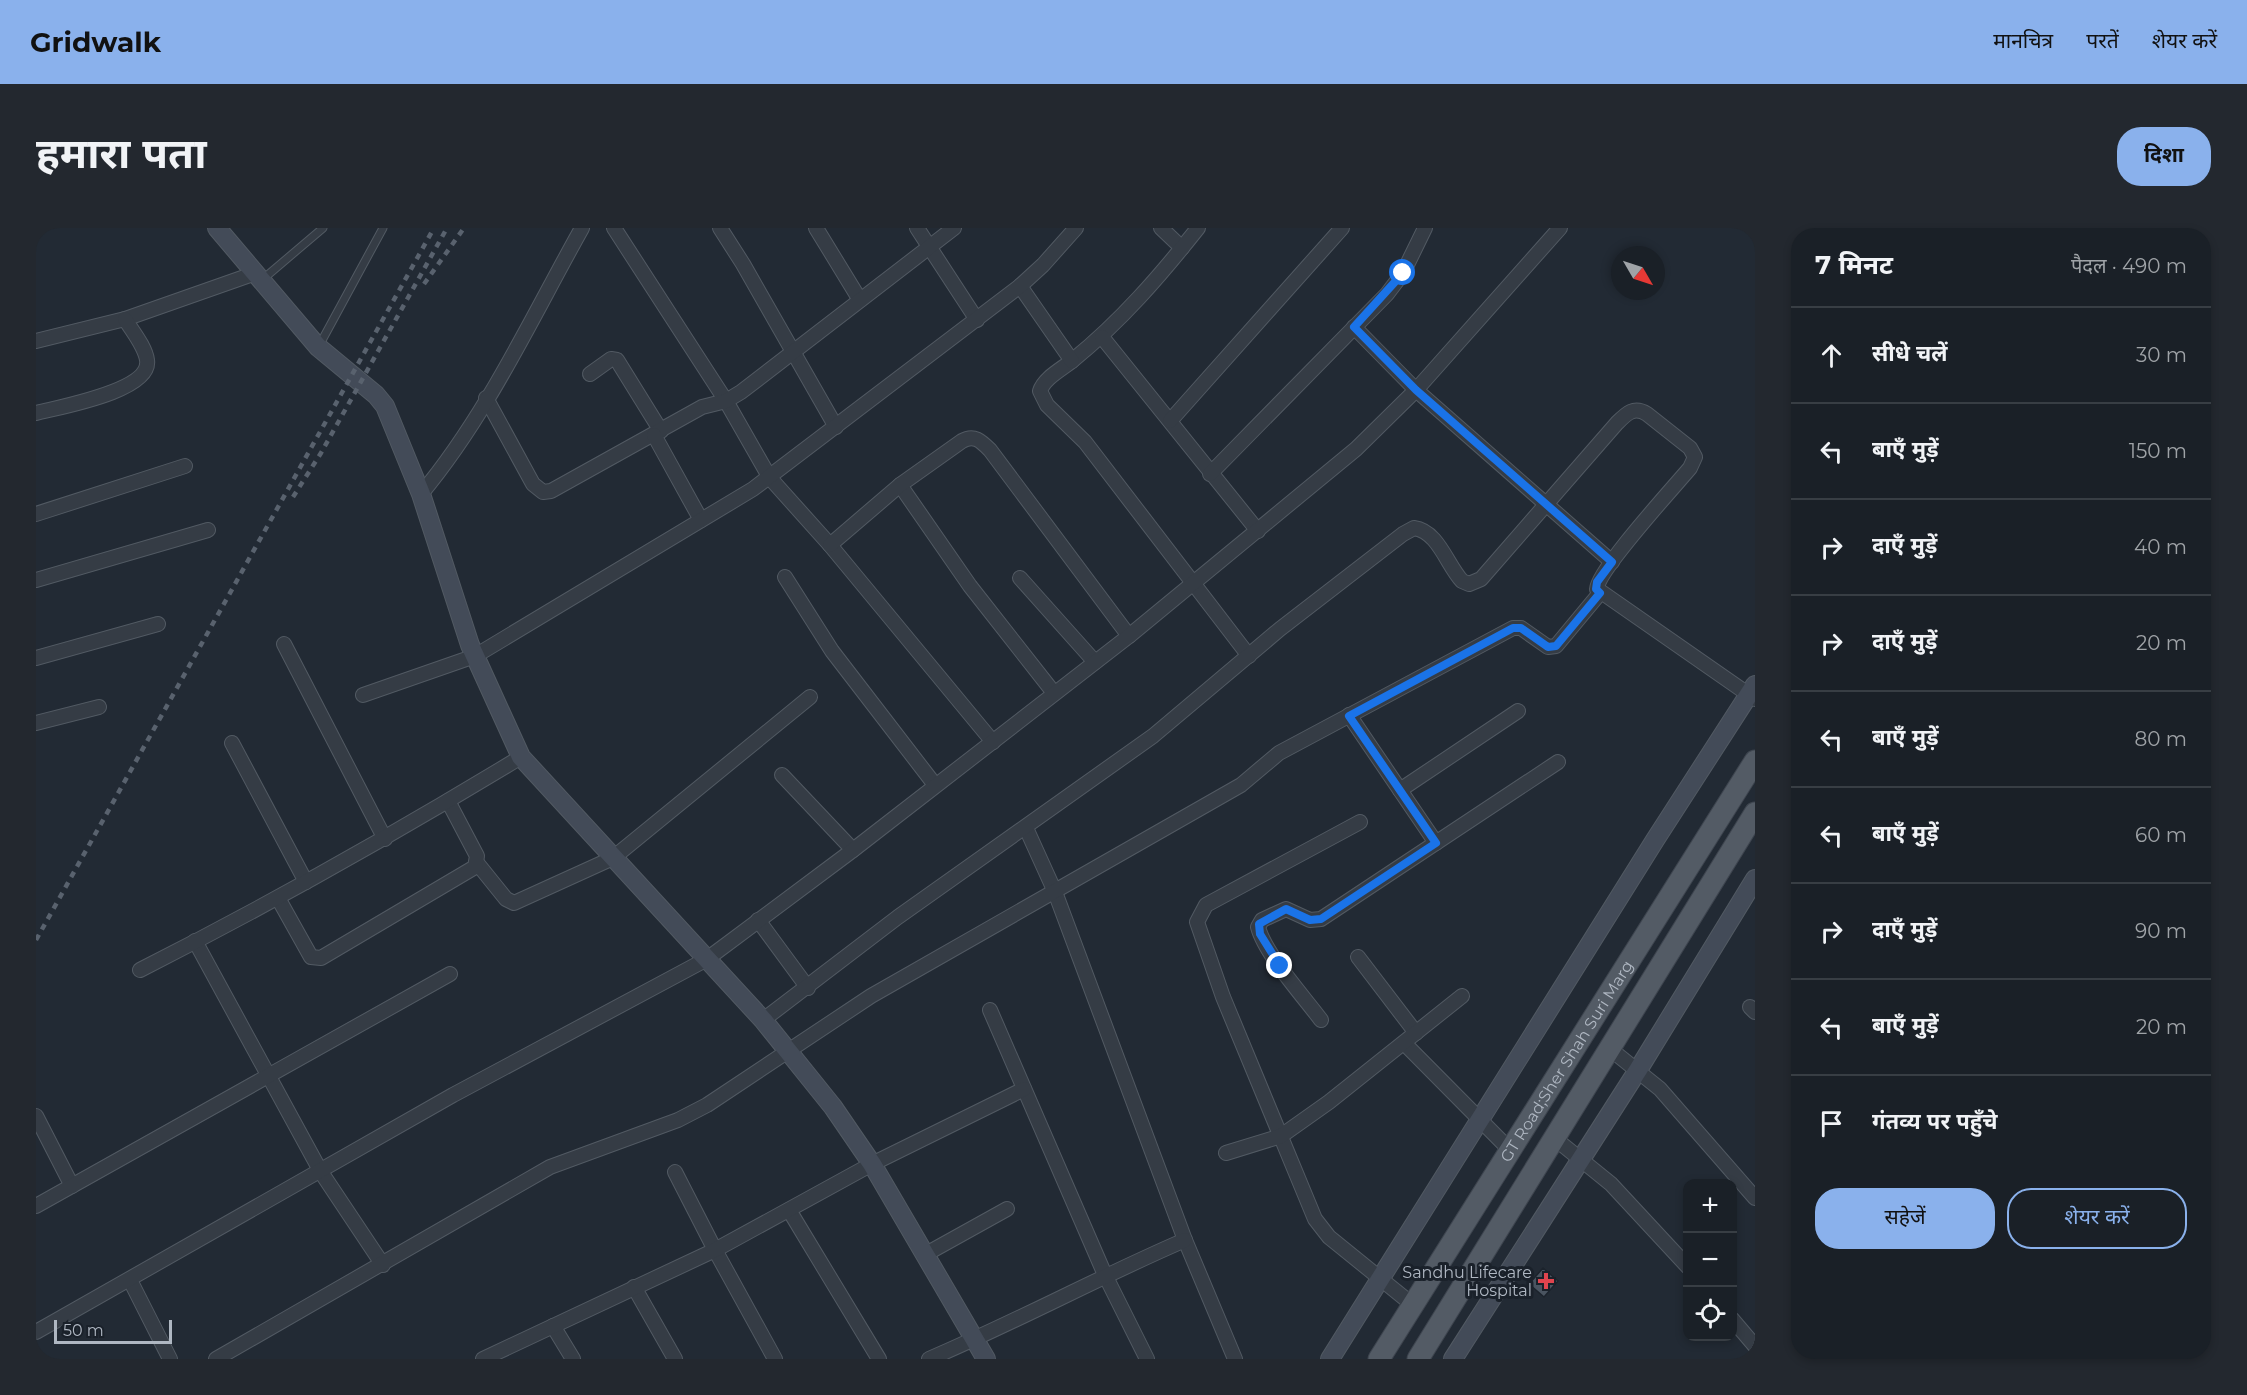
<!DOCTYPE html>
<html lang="hi">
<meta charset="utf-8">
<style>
:root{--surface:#1a2027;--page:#23282f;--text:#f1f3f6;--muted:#9fa3a7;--line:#383e44;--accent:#8ab1ec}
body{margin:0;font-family:Montserrat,"Noto Sans Devanagari",sans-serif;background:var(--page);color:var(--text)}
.controls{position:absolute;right:18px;bottom:18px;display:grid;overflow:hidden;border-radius:12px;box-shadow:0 3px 9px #0003}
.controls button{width:54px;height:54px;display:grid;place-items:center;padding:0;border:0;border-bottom:2px solid var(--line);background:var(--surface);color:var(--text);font:30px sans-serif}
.compass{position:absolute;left:1575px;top:18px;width:54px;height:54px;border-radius:50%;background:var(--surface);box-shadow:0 3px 9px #0003;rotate:129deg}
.scale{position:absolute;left:18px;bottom:15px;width:118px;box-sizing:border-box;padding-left:6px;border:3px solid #afb7c2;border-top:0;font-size:16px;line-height:21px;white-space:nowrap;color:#afb7c2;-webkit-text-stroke:4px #1a212a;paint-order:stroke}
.stop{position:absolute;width:18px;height:18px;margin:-14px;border:4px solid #1a73e8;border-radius:50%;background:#fff}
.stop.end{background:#1a73e8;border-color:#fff;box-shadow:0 2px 6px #0008}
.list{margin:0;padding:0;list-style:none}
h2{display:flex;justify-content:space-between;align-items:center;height:78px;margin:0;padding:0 24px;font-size:26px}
h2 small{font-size:20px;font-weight:400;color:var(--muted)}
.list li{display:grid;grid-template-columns:39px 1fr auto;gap:18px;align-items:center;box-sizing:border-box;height:96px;padding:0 24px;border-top:2px solid var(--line)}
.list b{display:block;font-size:22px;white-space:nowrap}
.list em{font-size:20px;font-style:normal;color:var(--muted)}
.actions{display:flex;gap:12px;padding:18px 24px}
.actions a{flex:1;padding:14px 0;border:2px solid var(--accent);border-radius:24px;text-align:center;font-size:21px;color:var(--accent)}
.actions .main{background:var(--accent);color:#111}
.icon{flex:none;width:33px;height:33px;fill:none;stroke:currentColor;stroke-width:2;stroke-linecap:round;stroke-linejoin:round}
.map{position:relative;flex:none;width:1719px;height:1131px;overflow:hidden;border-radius:24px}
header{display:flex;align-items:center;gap:36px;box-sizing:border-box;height:84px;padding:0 30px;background:var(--accent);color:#111}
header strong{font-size:28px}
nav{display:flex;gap:33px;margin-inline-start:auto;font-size:21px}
.intro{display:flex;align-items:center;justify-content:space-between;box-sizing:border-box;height:144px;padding:0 36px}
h1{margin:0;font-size:42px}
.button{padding:15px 27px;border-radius:24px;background:var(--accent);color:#111;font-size:21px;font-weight:700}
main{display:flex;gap:36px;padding:0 36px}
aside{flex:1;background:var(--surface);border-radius:24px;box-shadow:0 3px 9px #0003}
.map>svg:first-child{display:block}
</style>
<header>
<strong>Gridwalk</strong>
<nav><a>मानचित्र</a><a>परतें</a><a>शेयर करें</a></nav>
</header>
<div class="intro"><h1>हमारा पता</h1><a class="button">दिशा</a></div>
<main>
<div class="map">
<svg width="1719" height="1131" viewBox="0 0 1719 1131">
<rect width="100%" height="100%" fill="#222a34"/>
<polygon fill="#4a5460" stroke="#1c232c" stroke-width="1.5" points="1507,1040 1522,1053 1508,1069 1493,1056"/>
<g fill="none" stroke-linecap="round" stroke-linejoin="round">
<defs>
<g id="lane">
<polyline points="227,51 287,0"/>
<polyline points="284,116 347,0"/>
</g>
<g id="street">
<polyline points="578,0 690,173 734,250 794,317 957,514"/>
<polyline points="684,0 707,36 800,199"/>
<polyline points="780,0 824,72"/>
<polyline points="881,0 941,92"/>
<polyline points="1125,0 1146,20"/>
<path d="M1162 0C1124 48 1085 93 1037 132 1026 141 1008 150 1004 163L1011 177 1049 214 1213 428"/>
<polyline points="984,58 1036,133"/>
<polyline points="1318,99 1380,162 1576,334"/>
<polyline points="1066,109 1222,303"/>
<polyline points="0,113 89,91 217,46"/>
<polyline points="554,146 575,131 581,132 625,203"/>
<polyline points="450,170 497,256 507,264 515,263 666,179 690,173 705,164 918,0"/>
<path d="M0 185C23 179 116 163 111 132 109 118 96 103 89 91"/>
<polyline points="1134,193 1306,0"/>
<polyline points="618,207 665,292"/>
<polyline points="1174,246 1351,66 1367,45 1389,0"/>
<polyline points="864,257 934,358 1018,465"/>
<path d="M385 266C451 187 496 89 546 0"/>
<polyline points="0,286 149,238"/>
<path d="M794 317 864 257 926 213C938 206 945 213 954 222L1093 408"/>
<polyline points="749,349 796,423 899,557"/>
<polyline points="984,350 1059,434"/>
<polyline points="0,352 172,302"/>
<polyline points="248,416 349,611"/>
<polyline points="0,430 122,396"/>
<polyline points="327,467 439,428 717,261 984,58 1007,37 1040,0"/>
<polyline points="1313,487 1400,615"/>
<polyline points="0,495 63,479"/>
<polyline points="196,515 270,654"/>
<polyline points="746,547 817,622"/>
<polyline points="1364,562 1482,483"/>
<polyline points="1324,594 1170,677 1161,694 1187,769 1279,991 1293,1009 1377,1077"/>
<polyline points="990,600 1019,664 1149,1012 1199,1131"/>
<polyline points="441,635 470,671 478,675 577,630 774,469"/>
<polyline points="242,670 275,729 285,730 439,639 441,628 412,573"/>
<polyline points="722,692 772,760"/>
<polyline points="159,713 285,944 347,1037"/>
<polyline points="1322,729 1380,805"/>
<path d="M104 742C234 676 360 605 485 529"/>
<polyline points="1714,779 1719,784"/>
<polyline points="954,782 1069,1047 1111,1131"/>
<path d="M727 792 862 689 1117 508 1244 401 1367 306 1378 300C1402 303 1411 337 1426 353L1433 356 1445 351 1581 195C1591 185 1598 178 1611 186L1654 220 1659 229 1654 240C1638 259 1561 343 1561 361L1719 471"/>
<path d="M1285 792C1268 769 1229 726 1222 699L1226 692 1250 681 1274 692 1285 691 1522 534"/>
<polyline points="1368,815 1474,922"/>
<polyline points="1573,820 1624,861 1719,970"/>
<polyline points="0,888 36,958"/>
<polyline points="1517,909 1575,956 1652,1039"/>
<polyline points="1190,925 1245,908 1293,874 1426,768"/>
<polyline points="639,944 679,1022 739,1131"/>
<polyline points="0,978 414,746"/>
<polyline points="753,982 843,1131"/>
<polyline points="890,1026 971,981"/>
<polyline points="94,1052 134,1131"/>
<polyline points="598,1059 639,1131"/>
<polyline points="1696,1091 1719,1118"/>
<polyline points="517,1098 537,1131"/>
<polyline points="0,1104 417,867 671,731 817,622 1093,408 1320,221 1380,162 1524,0"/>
<polyline points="180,1131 514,939 642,892 671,877 835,768 1205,557 1243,525 1477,400 1485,400 1512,419 1520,418 1564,365"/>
<polyline points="447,1131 679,1022 836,936 988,861"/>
<path d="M893 1131C980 1094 1063 1049 1149 1012"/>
</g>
<g id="secondary">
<polyline points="181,0 282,119 340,167 349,178 385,266 434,417 485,529 727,792 797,879 836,936 950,1131"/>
<polyline points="1294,1131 1619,612 1719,457"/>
<polyline points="1417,1131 1602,842 1719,651"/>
</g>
<g id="primary">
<path id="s1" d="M1343 1131 1719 533"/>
<polyline points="1382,1131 1719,585"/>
</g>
</defs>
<use href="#lane" stroke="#525a63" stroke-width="9"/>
<use href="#street" stroke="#525a63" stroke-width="16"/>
<use href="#secondary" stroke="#525a63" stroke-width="20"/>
<use href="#primary" stroke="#3e454f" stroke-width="23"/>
<use href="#lane" stroke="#353c45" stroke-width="7"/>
<use href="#street" stroke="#353c45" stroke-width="14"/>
<use href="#secondary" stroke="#434b58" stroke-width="18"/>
<use href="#primary" stroke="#535b65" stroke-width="21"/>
<g stroke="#59626e" stroke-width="4.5" stroke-dasharray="6 6" stroke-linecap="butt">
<polyline points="388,56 428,0"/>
<polyline points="257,269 285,225 411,0"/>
<polyline points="0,712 398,0"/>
</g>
</g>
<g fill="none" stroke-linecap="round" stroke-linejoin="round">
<polyline stroke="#1a73e8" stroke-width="8" points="1244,738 1224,706 1223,696 1250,681 1274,692 1285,691 1400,615 1313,488 1477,400 1485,400 1512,419 1520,418 1564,365 1560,361 1561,354 1576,334 1380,162 1318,99 1367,45"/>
</g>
<path fill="#e0444e" stroke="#1a212a" stroke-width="2" d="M1507 1044h6v6h6v6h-6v6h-6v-6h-6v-6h6z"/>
<g text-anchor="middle" stroke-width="6" stroke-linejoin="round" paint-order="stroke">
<g font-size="16" fill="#afb7c2" stroke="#1a212a">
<text dy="6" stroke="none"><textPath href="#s1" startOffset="352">GT Road;Sher Shah Suri Marg</textPath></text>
</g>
<g font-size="16" fill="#afb7c2" stroke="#1a212a" text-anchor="end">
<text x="1496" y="1050">Sandhu Lifecare<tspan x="1496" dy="18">Hospital</tspan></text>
</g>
</g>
</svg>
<div class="controls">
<button>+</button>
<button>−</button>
<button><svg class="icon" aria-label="locate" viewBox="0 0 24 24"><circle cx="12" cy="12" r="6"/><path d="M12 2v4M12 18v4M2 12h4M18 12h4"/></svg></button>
</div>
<svg class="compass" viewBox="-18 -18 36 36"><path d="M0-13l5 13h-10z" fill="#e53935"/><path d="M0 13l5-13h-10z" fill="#9fa3a7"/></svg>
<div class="scale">50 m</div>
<div class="stop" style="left:1367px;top:45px"></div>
<div class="stop end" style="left:1244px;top:738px"></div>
</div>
<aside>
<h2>7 मिनट<small>पैदल · 490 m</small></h2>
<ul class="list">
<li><svg class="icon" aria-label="ahead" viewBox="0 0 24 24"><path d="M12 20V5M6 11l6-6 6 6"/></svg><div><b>सीधे चलें</b></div><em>30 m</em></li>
<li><svg class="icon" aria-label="left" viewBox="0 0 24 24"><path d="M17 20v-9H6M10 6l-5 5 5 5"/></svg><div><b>बाएँ मुड़ें</b></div><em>150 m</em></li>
<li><svg class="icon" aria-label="right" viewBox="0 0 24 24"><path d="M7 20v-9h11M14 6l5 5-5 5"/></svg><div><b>दाएँ मुड़ें</b></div><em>40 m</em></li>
<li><svg class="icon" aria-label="right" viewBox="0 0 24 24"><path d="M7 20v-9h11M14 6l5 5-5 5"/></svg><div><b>दाएँ मुड़ें</b></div><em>20 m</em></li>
<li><svg class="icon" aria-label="left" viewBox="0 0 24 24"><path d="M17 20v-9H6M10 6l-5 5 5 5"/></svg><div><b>बाएँ मुड़ें</b></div><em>80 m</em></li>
<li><svg class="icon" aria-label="left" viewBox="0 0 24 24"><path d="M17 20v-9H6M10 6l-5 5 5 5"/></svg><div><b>बाएँ मुड़ें</b></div><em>60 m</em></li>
<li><svg class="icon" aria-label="right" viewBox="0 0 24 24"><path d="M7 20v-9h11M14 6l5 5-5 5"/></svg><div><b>दाएँ मुड़ें</b></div><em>90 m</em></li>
<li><svg class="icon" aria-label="left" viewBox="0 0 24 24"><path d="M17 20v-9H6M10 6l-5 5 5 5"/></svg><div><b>बाएँ मुड़ें</b></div><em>20 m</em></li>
<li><svg class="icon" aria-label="arrive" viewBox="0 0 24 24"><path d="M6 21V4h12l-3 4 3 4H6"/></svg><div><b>गंतव्य पर पहुँचे</b></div></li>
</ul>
<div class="actions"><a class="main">सहेजें</a><a>शेयर करें</a></div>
</aside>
</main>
